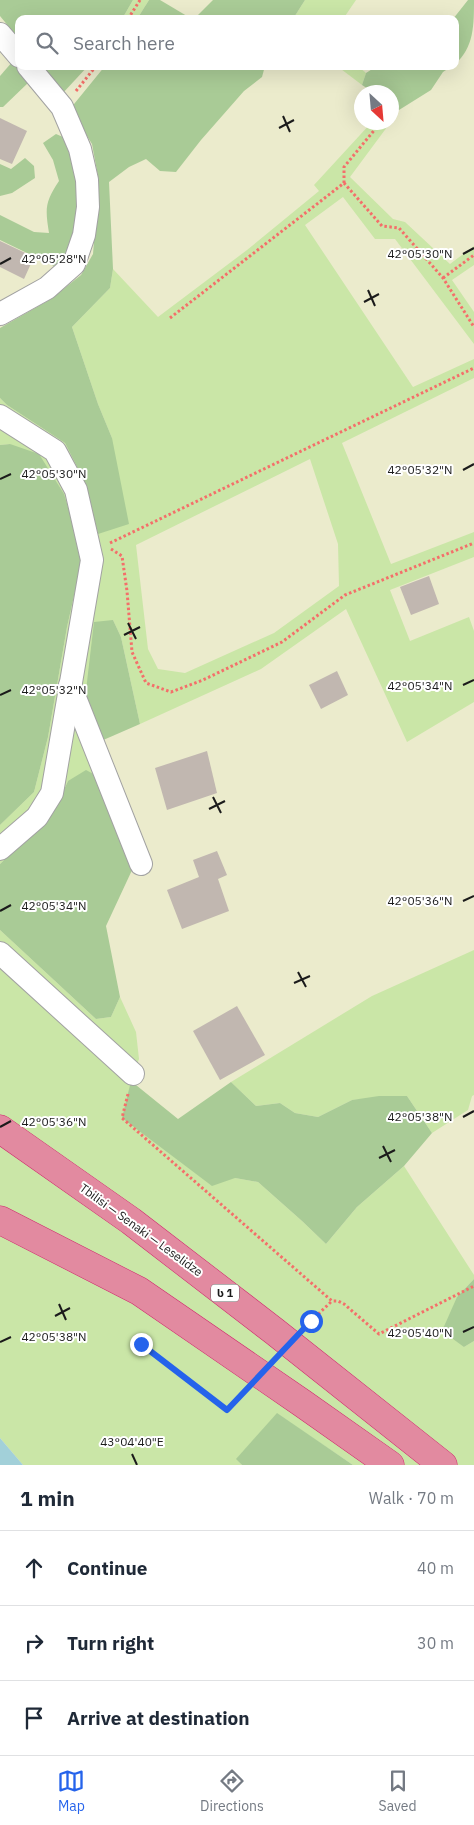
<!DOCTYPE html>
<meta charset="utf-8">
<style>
:root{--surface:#fff;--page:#f2f2f3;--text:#1f2937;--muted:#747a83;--line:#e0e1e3;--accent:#2563eb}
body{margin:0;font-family:"IBM Plex Sans","Noto Sans Georgian",sans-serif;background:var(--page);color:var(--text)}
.compass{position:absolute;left:354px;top:85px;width:45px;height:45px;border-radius:50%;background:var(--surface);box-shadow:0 5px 20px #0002;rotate:154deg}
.stop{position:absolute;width:15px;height:15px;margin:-11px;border:4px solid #2563eb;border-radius:50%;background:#fff}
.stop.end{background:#2563eb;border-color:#fff;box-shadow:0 1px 5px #0008}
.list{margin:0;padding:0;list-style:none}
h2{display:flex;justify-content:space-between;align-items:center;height:65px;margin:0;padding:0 20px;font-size:21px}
h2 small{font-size:16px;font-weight:400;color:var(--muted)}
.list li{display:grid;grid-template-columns:32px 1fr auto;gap:15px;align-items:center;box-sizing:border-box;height:75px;padding:0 20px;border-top:1px solid var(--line)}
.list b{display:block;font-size:19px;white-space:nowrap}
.list em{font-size:16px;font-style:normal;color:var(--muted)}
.icon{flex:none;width:28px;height:28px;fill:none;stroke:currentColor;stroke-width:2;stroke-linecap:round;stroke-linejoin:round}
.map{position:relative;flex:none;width:474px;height:1465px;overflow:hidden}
.search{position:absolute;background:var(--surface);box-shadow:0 5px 20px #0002;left:15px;right:15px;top:15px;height:55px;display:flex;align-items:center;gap:12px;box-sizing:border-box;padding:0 18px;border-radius:10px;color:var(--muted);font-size:19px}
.sheet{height:290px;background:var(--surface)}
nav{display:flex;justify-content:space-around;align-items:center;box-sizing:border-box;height:70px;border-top:1px solid var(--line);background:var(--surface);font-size:14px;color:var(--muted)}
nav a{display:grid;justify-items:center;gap:2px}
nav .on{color:var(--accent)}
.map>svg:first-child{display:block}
</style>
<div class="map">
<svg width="474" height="1465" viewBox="0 0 474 1465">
<rect width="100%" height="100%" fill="#ece8e1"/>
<path fill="#ebebcc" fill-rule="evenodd" d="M0 0H474V1465L0 1179ZM19 19H455V66H19ZM362 92H392V122H362Z"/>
<g fill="#cae6a7" fill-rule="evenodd">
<polygon points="133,0 149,0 137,19 122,19"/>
<polygon points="305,0 356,0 343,19 293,19"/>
<polygon points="337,66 358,66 366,73 362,85"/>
<path d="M371 123H390L350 177 393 219 405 222 450 264 474 246V265L452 280 474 312V344L395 239H375L343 197 305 225 413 387 474 359V378L342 443 391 564 474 532V557L390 590 410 641 469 617 474 631V702L407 742 346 609 261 669 140 724 121 637 113 620 85 699 148 862 68 781 54 811 0 864V825L34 792 48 737 67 627 83 556 10 444 0 445V398L7 405 65 443 85 483 98 534 112 438 98 404 72 327 110 288 113 269 158 317 247 250 319 191 314 185ZM310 459 338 544 339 586 274 633 185 673 158 669 148 649 136 545Z"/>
<polygon points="0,930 96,1019 111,1017 120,997 136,1032 139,1059 131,1081 235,1178 258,1182 302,1221 326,1244 357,1207 404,1166 474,1275 474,1279 457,1297 464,1347 474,1341 474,1465 353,1465 277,1414 237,1459 242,1465 23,1465 0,1438"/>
<polygon points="474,950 474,1095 472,1096 468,1110 432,1133 407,1096 352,1100 318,1117 295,1113 280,1103 256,1106 231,1082 372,996"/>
</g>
<g fill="#a9cb96">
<polygon points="0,0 133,0 122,19 19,19 19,39 0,16"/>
<polygon points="149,0 160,0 192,19 137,19"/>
<polygon points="213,0 305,0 293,19 194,19"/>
<path d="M468 0H474C474 25 474 48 455 64V19H453Z"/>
<polygon points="13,61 30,81 3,107 0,107 0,76"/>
<polygon points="41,66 88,66 62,94"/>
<polygon points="105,66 265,66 262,77 244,91 201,140 176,172 160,171 146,159 129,167 109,182 113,269 110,288 72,327 98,404 112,438 129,524 98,534 85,483 65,443 7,405 0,398 0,328 51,299 81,275 93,254 99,182 92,144 70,109"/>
<polygon points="377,66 452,66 443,72 431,90 399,110 392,104 392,92 373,92 362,85 366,73"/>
<path d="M56 134 63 137 80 182 81 211 70 254 54 266 0 240V215L34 232 49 233C45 208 45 202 59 181L53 160 43 143Z"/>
<polygon points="25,158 34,166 35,178 12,193 0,196 0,164 11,169"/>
<polygon points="10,444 39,454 64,494 83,556 67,627 48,737 34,792 0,825 0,445"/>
<polygon points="113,620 121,637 140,724 101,741 85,699 94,622"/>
<polygon points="86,770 99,777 133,868 106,926 120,997 111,1017 96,1019 0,930 0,864 54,811 68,781"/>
<polygon points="131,1081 178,1119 231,1082 256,1106 280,1103 295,1113 318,1117 352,1100 379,1096 407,1096 432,1133 404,1166 357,1207 326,1244 302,1221 258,1182 235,1178 212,1186 122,1118"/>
<polygon points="474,1279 474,1341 464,1347 442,1331 457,1297"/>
<polygon points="277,1413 353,1465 242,1465 236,1459"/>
</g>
<polygon fill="#a2d0d9" points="0,1438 23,1465 0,1465"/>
<g fill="#c1b7b0">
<polygon points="0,118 27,131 12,164 0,159"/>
<polygon points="0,241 34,257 24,279 0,267"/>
<polygon points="429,576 439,604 411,615 400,587"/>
<polygon points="337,671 348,695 321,709 309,685"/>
<polygon points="207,751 217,793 167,810 155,768"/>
<polygon points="217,851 227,875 218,879 229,911 182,929 167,890 199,877 193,860"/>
<polygon points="237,1006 265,1055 220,1080 193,1031"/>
</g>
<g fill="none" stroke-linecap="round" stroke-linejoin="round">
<defs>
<g id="minor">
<polyline points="0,34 19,56"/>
<polyline points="0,314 47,288 74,264 84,235 88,207 87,180 80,149 62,107 28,66"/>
<polyline points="0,416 55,451 76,490 92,560 52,793 37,817 0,849"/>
<polyline points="70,685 141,864"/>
<polyline points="0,953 133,1074"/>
</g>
<g id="motorway">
<polyline points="0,1129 131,1221 274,1331 443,1465"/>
<polyline points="0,1220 139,1291 302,1403 390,1465"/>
</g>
</defs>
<use href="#minor" stroke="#a2a2a2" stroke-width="24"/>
<use href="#motorway" stroke="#cf296d" stroke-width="29"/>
<g stroke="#f46f6a" stroke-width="3" stroke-dasharray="2.5 2.5" stroke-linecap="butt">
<polyline points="128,19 140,0"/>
<polyline points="76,91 96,66"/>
<polyline points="344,183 344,167 381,122"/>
<polyline points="443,278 474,255"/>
<polyline points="170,318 344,183 382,226 399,228 443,278 474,327"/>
<polyline points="110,543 474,368"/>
<polyline points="111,549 122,556 127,591 132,652 146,683 171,692 203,680 282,642 345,595 474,543"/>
<polyline points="128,1094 122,1118 332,1301 338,1301 344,1304 379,1334 474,1286"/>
<polyline points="311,1321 332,1301"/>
<polyline points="141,1344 227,1410"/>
</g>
<use href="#minor" stroke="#fff" stroke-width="22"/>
<use href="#motorway" stroke="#e28aa0" stroke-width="28"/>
<polyline stroke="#f46f6a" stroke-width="3" stroke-dasharray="2.5 2.5" stroke-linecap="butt" points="227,1410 311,1321"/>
</g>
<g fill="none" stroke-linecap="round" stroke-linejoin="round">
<polyline stroke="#2563eb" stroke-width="6" points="141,1344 227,1410 311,1321"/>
</g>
<path fill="none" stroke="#1b1b1b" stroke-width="2" d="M283 116 290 132M279 128 294 120M463 254 474 248M0 264 11 258M368 290 375 306M364 302 379 294M463 470 474 464M0 479 11 474M128 623 136 639M124 635 140 627M463 685 474 680M0 695 11 690M213 797 221 813M209 809 225 801M463 901 474 896M0 911 11 905M298 972 306 987M294 983 310 976M463 1117 474 1111M0 1127 11 1121M383 1146 391 1162M379 1158 395 1150M59 1304 66 1320M55 1316 70 1308M463 1332 474 1327M0 1342 11 1337M132 1454 137 1465"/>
<g text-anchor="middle" stroke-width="4" stroke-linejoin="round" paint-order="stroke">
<rect fill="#fff" stroke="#5f5f5f" stroke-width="1" x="211" y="1284.5" width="28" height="17" rx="4"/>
<g font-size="11" font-weight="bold" fill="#1b1b1b">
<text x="225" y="1297">ს 1</text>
</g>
<g font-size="12" fill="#1b1b1b" stroke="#fff">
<text transform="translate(141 1230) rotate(36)" y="4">Tbilisi — Senaki — Leselidze</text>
</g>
</g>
<g font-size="12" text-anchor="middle" fill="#1b1b1b" stroke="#fff" stroke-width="4" stroke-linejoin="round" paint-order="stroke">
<text x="420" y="258">42°05'30"N</text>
<text x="54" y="263">42°05'28"N</text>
<text x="420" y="474">42°05'32"N</text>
<text x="54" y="478">42°05'30"N</text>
<text x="420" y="690">42°05'34"N</text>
<text x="54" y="694">42°05'32"N</text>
<text x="420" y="905">42°05'36"N</text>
<text x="54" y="910">42°05'34"N</text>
<text x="420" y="1121">42°05'38"N</text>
<text x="54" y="1126">42°05'36"N</text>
<text x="420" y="1337">42°05'40"N</text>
<text x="54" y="1341">42°05'38"N</text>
<text x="132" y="1446">43°04'40"E</text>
</g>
</svg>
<svg class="compass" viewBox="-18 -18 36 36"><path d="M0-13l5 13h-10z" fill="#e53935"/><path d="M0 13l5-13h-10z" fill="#747a83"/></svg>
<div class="stop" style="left:311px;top:1321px"></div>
<div class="stop end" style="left:141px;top:1344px"></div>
<div class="search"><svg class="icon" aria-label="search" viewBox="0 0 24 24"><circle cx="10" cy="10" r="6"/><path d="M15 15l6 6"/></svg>Search here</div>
</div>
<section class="sheet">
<h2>1 min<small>Walk · 70 m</small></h2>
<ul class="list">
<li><svg class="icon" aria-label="ahead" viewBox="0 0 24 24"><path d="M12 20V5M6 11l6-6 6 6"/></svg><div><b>Continue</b></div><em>40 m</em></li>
<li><svg class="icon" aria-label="right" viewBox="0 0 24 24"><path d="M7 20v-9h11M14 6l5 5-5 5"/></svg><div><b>Turn right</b></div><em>30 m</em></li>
<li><svg class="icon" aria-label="arrive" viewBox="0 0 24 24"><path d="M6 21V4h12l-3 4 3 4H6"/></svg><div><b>Arrive at destination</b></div></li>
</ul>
</section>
<nav>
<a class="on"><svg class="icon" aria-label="map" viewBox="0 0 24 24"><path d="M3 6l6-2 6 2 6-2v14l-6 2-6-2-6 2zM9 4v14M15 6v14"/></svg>Map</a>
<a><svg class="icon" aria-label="directions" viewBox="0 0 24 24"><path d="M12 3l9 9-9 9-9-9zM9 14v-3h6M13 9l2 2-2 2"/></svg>Directions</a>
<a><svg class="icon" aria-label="saved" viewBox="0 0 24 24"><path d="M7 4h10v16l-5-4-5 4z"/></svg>Saved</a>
</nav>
